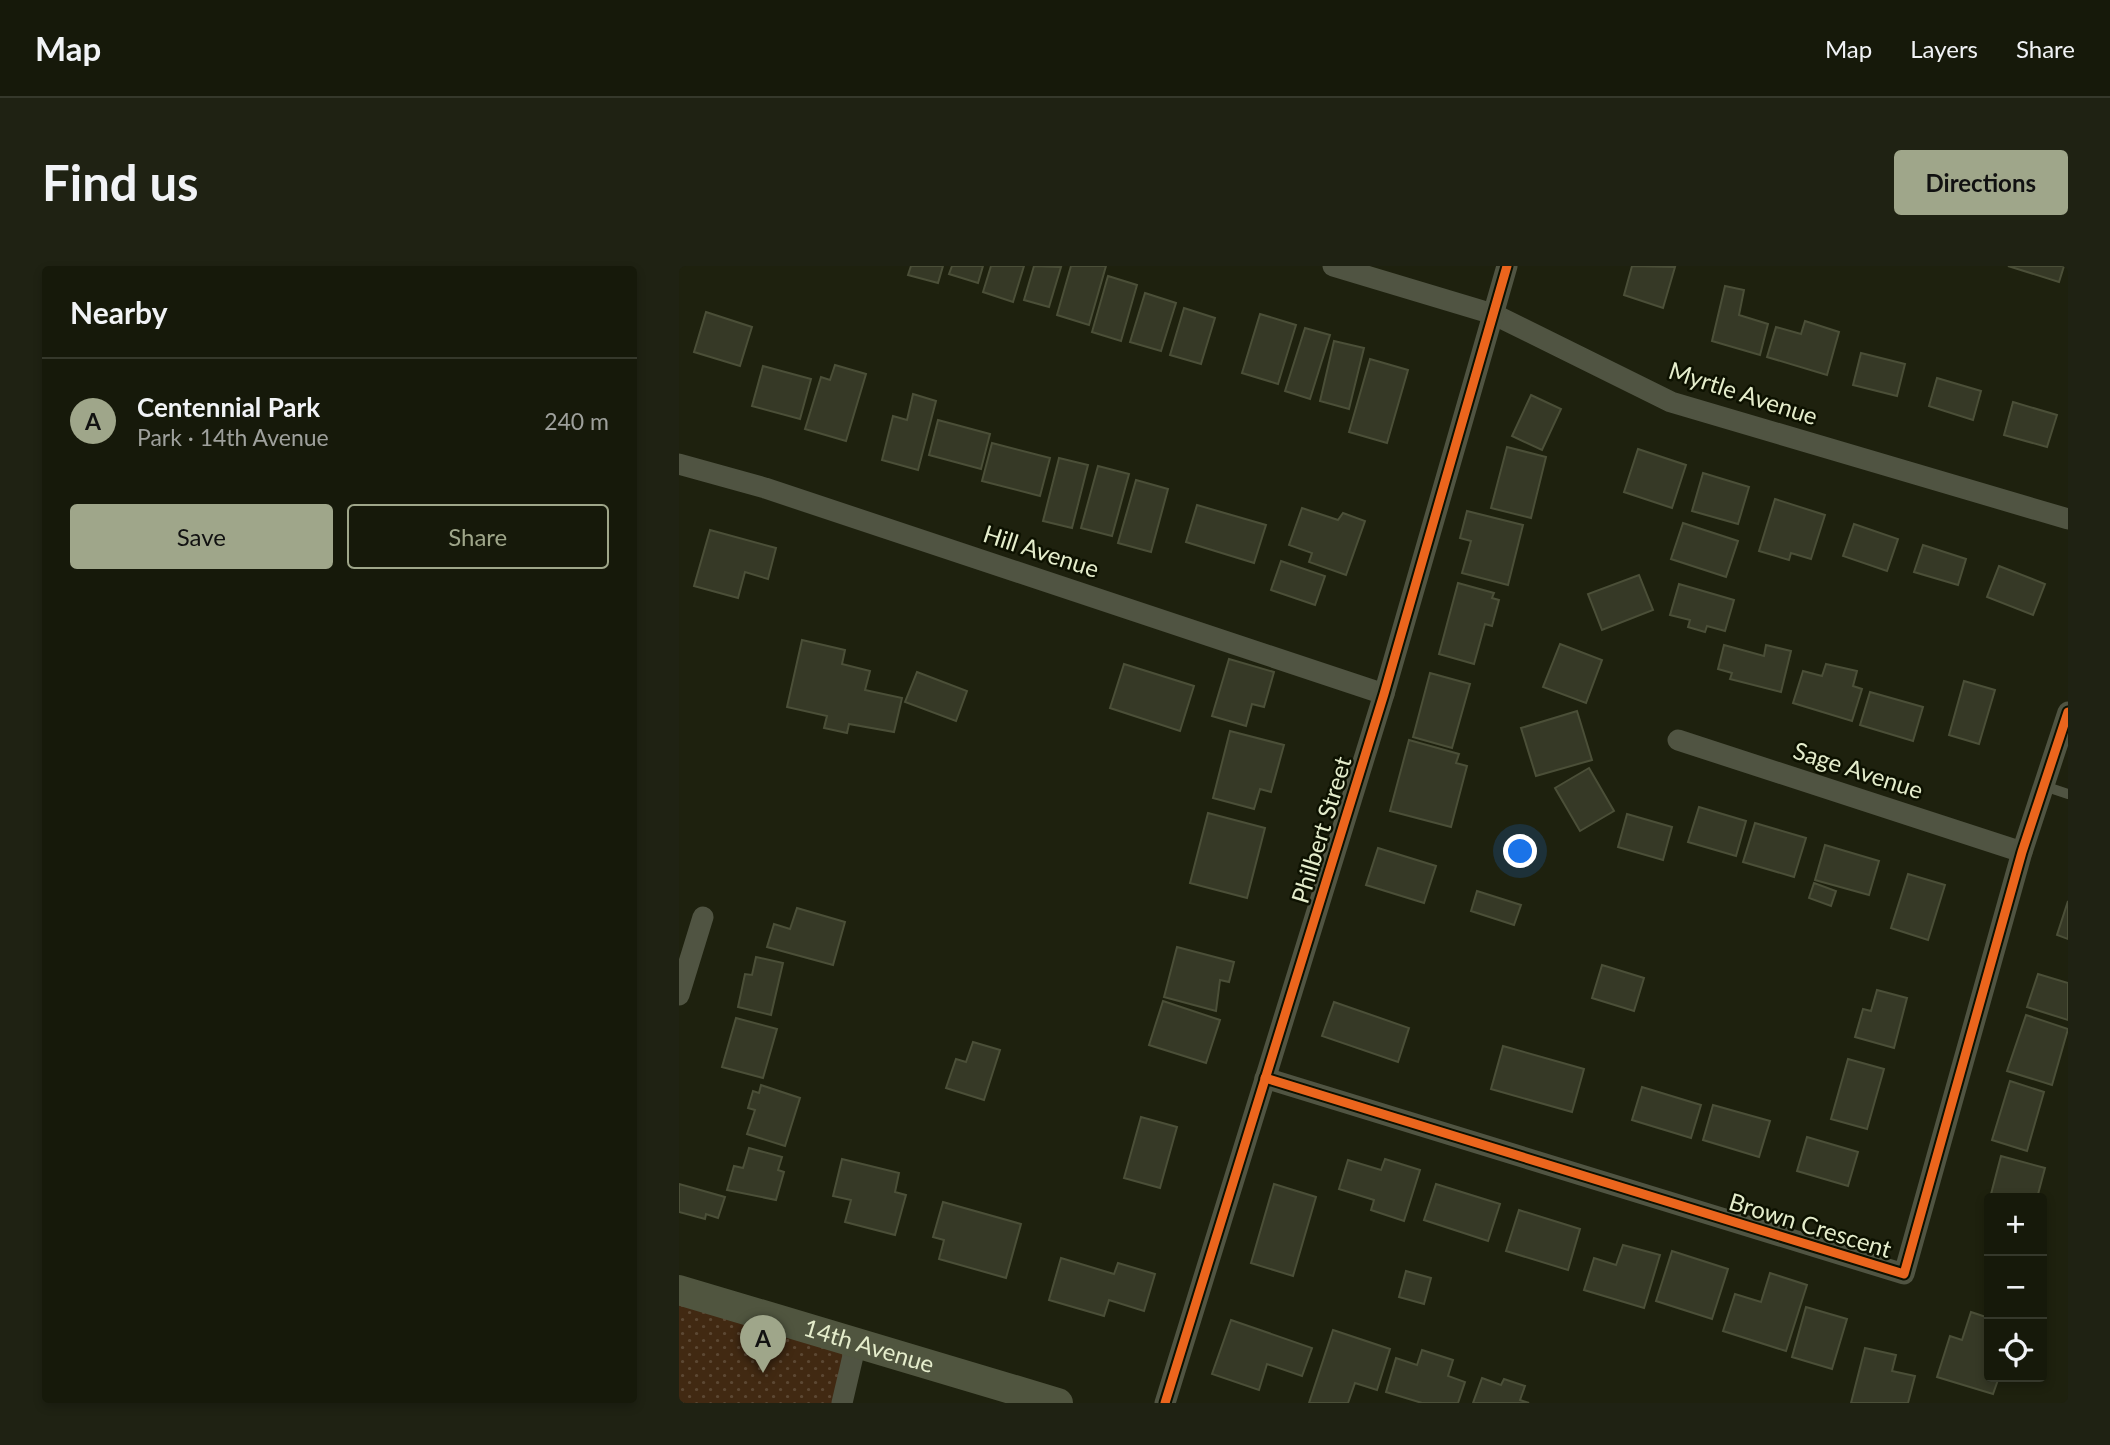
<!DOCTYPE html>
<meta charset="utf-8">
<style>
:root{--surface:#16190a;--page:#1f2213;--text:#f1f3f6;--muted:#9ea09c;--line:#35382b;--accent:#9fa68a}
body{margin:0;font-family:Lato,sans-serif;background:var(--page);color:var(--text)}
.controls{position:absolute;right:21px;bottom:21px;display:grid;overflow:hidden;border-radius:7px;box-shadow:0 4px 10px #0003}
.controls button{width:63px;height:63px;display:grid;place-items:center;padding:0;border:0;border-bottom:2px solid var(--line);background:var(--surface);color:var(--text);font:35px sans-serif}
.you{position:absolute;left:842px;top:586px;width:24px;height:24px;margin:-18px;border:5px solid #fff;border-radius:50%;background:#1a73e8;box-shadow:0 0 0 10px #1a73e833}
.badge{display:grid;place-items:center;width:46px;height:46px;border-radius:50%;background:var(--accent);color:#111;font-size:23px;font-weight:700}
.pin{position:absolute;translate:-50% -58px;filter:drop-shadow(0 2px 4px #0008)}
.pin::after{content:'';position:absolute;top:37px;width:24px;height:21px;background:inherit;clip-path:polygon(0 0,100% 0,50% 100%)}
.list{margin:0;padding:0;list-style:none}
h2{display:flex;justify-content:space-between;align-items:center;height:91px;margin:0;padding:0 28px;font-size:30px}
h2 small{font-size:23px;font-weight:400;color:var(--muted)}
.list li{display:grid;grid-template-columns:46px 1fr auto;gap:21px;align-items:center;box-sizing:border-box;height:126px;padding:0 28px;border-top:2px solid var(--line)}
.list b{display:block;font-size:26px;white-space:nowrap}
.list p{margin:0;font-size:23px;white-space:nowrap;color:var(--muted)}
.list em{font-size:23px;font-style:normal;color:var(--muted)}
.actions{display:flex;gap:14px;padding:21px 28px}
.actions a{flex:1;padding:16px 0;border:2px solid var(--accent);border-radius:7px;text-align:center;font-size:24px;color:var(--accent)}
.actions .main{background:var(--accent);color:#111}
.icon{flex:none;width:38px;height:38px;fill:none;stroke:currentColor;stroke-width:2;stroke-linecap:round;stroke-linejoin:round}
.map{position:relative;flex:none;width:1389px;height:1137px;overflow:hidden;border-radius:7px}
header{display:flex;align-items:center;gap:42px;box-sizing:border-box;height:98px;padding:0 35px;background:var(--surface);border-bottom:2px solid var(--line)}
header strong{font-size:33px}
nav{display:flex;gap:38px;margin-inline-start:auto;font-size:24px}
.intro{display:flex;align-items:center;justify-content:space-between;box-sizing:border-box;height:168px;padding:0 42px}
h1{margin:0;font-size:49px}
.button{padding:18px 32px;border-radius:7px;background:var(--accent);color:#111;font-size:24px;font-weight:700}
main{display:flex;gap:42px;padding:0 42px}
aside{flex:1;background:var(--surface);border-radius:7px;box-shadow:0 4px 10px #0003}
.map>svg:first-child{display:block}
</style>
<header>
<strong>Map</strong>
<nav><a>Map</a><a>Layers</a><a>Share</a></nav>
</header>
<div class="intro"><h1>Find us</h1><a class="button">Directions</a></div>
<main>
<aside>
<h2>Nearby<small></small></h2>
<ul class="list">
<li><span class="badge">A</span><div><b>Centennial Park</b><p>Park · 14th Avenue</p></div><em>240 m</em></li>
</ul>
<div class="actions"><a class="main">Save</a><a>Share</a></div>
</aside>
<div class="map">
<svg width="1389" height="1137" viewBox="0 0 1389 1137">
<defs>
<pattern id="grass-dots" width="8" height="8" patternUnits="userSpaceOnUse" patternTransform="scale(1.75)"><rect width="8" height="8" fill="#412912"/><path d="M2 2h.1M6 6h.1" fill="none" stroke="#5c4833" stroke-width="1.8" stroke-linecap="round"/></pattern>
</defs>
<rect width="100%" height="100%" fill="#1e210e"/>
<polygon fill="url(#grass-dots)" points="0,1022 177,1077 159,1137 0,1137"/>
<g fill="#363926" stroke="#4b4f38" stroke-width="2">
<polygon points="232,0 264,0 259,17 229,9"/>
<polygon points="273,0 304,0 299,17 270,8"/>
<polygon points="312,0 345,0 334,36 304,26"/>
<polygon points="355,0 382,1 370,41 345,34"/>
<polygon points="392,0 427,0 410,59 378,49"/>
<polygon points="953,0 996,1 984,42 945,29"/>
<polygon points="1329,0 1385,0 1380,16"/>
<polygon points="429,10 458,19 442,75 413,66"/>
<polygon points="1046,20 1065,24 1060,49 1089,58 1081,89 1033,75"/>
<polygon points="466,27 497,37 482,85 451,76"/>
<polygon points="505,42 536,52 522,98 491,89"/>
<polygon points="27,46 73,61 61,100 15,86"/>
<polygon points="581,48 617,59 599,118 563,107"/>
<polygon points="1126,55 1160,66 1148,109 1088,91 1097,61 1122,68"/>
<polygon points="626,62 651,69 631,133 606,125"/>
<polygon points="655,75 685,82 670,143 641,135"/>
<polygon points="1182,87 1226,98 1218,130 1174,119"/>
<polygon points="691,93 729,104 708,177 670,166"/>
<polygon points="156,99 187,108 167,175 126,163 142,111 151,114"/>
<polygon points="84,100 132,113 121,153 73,140"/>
<polygon points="1258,112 1302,125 1294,154 1250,140"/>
<polygon points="234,128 257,135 239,204 203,194 214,150 228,154"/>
<polygon points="852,129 882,143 863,184 833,170"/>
<polygon points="1334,136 1378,149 1368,181 1325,169"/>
<polygon points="259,154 311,168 302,203 250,189"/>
<polygon points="313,177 371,192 361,230 303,215"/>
<polygon points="828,181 867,191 852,252 812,242"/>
<polygon points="959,183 1007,199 993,242 945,226"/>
<polygon points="380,192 409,199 393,262 364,255"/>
<polygon points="419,200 450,208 433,270 402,262"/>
<polygon points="1024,207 1070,221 1059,258 1013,245"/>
<polygon points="457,214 489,223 472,286 439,277"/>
<polygon points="1096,233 1146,249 1132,293 1112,287 1110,294 1080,285"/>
<polygon points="518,239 587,259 575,297 507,276"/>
<polygon points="623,242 659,254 664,247 686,255 667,309 630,296 633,287 610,279"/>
<polygon points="788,245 844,259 829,319 783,307 792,275 781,272"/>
<polygon points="1004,257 1059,275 1047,311 992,293"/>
<polygon points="1175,258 1219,273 1208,305 1164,290"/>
<polygon points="31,264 97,282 89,313 66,306 59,332 15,320"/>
<polygon points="1244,279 1287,293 1279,319 1235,306"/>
<polygon points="602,295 646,310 636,339 592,324"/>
<polygon points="1320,300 1366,318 1354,349 1308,331"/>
<polygon points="960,309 974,344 923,364 909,328"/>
<polygon points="779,317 815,327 813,332 820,334 813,360 806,358 795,398 760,388"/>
<polygon points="1000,318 1055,334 1046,365 1028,360 1026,366 1009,361 1011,354 991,349"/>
<polygon points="123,374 166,384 163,398 191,405 186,424 223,432 215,466 170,458 168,467 145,462 148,450 108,441"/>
<polygon points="881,378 923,394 907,437 864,421"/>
<polygon points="1045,379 1085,390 1087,379 1112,385 1102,426 1051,413 1053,407 1039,403"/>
<polygon points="550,393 595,406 585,441 573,438 567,460 533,450"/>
<polygon points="445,398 515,420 501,465 431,442"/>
<polygon points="1147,398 1178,405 1174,420 1183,423 1173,455 1114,437 1124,405 1143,410"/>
<polygon points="238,406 288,425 277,455 226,436"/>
<polygon points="751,407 791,418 773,482 734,471"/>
<polygon points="1285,415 1316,424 1300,478 1270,469"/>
<polygon points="1191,426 1244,441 1234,475 1181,459"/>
<polygon points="898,445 913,494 857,510 842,462"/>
<polygon points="551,465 605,479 592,526 581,523 575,543 534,532"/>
<polygon points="730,474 780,488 777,497 788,500 772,561 711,545"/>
<polygon points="910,502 935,545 901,565 876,522"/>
<polygon points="1020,541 1067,555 1057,590 1009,576"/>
<polygon points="529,547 586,562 568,632 511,617"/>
<polygon points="948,548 993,561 984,594 939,581"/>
<polygon points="1076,557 1127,572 1115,611 1064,596"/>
<polygon points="1146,579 1200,595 1190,629 1136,614"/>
<polygon points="699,582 757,600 745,637 687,619"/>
<polygon points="1229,608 1266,619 1249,674 1212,662"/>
<polygon points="1135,617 1157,625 1152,640 1130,632"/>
<polygon points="798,625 842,639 835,659 792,645"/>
<polygon points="1389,635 1389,673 1378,669"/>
<polygon points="118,642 166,656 154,699 88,681 95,658 111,663"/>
<polygon points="498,681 555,696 550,716 541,714 537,745 485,731"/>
<polygon points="77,691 104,697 92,749 59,741 66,708 73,709"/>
<polygon points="923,699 965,712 955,745 913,732"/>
<polygon points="1359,708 1389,717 1389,754 1348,741"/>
<polygon points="1198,724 1228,732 1215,782 1176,771 1184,743 1192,745"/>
<polygon points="484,735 541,754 527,797 470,779"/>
<polygon points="655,736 730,762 719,796 643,770"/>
<polygon points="1347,749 1389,763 1373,819 1328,805"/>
<polygon points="57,752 98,763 84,812 43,801"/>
<polygon points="294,776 321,784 305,834 267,822 277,793 287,796"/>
<polygon points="824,780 905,803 893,846 812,823"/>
<polygon points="1169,793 1205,803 1188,863 1152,853"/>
<polygon points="1331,815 1365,826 1348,885 1313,874"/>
<polygon points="82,819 121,832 106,880 68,868 76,844 69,842 74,825 80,827"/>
<polygon points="963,821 1022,839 1012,872 953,854"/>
<polygon points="1034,839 1091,855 1080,891 1024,874"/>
<polygon points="462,851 498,861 481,922 445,912"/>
<polygon points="1128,871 1179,886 1169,920 1118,905"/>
<polygon points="70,882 103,891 99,904 105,906 97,934 48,924 55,900 64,902"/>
<polygon points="1322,890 1366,902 1358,932 1311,932"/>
<polygon points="163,893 220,907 216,926 227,929 216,969 166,956 172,934 154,930"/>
<polygon points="706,893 741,904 725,955 692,944 695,934 660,923 669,894 702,904"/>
<polygon points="0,918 46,931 39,952 27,948 26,953 0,946"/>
<polygon points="595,918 637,931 614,1010 572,997"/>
<polygon points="757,918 821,938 809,975 745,954"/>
<polygon points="264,936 342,958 327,1012 260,993 265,974 254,971"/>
<polygon points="840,944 901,963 889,1004 827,985"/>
<polygon points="944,979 981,989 965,1042 905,1024 915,992 937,999"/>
<polygon points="993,985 1049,1003 1033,1053 977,1035"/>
<polygon points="382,992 435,1008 439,997 476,1008 465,1045 430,1034 425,1050 370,1034"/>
<polygon points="727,1005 752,1012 745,1038 720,1031"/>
<polygon points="1091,1007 1128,1019 1107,1085 1044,1065 1056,1028 1082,1036"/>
<polygon points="1127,1041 1168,1053 1153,1103 1113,1091"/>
<polygon points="1292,1046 1310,1052 1310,1111 1320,1111 1314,1128 1258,1111 1271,1070 1283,1074"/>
<polygon points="552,1054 633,1082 623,1110 588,1098 580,1124 533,1108"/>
<polygon points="654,1064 711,1083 698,1124 676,1117 669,1137 630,1137"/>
<polygon points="1186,1082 1217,1089 1213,1105 1236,1110 1229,1137 1172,1137"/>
<polygon points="743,1084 774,1094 769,1110 786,1116 779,1137 743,1137 707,1126 717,1092 738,1099"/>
<polygon points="803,1112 822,1119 825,1113 846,1120 841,1134 850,1137 794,1137"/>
</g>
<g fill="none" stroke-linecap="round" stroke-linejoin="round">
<polyline stroke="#505442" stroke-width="10" points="1365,520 1389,528"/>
<g stroke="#505442" stroke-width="21">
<polyline points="654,0 814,48 992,136 1389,253"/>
<polyline points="0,198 86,222 705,428"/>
<polyline points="999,474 1343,586"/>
<polyline points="0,729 24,651"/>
<polyline points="586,812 1225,1008 1343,586 1389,446"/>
<polyline points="163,1137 177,1077"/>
<polyline points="486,1137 705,428 828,0"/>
</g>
<path stroke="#50553f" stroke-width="30" id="s1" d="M0 1024 379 1137"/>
<defs>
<g id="cycleway">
<polyline points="586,812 1225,1008 1343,586 1389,446"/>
<polyline points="486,1137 705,428 828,0"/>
</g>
</defs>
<use href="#cycleway" stroke="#0d1100" stroke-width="13"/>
<use href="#cycleway" stroke="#eb651d" stroke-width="9"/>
</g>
<g text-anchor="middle" stroke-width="5" stroke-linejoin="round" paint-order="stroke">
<g font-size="24" fill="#e5edcc" stroke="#0d1100">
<text transform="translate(1064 128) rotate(18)" y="8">Myrtle Avenue</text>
<text transform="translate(362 286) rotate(18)" y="8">Hill Avenue</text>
<text transform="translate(1179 505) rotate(18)" y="8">Sage Avenue</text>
<text transform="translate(643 564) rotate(-73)" y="8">Philbert Street</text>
<text transform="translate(1131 960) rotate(17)" y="8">Brown Crescent</text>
<text dy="8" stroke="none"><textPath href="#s1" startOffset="198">14th Avenue</textPath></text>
</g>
</g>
</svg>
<div class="controls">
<button>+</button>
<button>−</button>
<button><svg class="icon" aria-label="locate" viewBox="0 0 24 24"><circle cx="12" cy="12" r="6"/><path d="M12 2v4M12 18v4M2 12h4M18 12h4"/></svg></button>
</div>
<div class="you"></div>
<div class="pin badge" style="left:84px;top:1107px">A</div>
</div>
</main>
